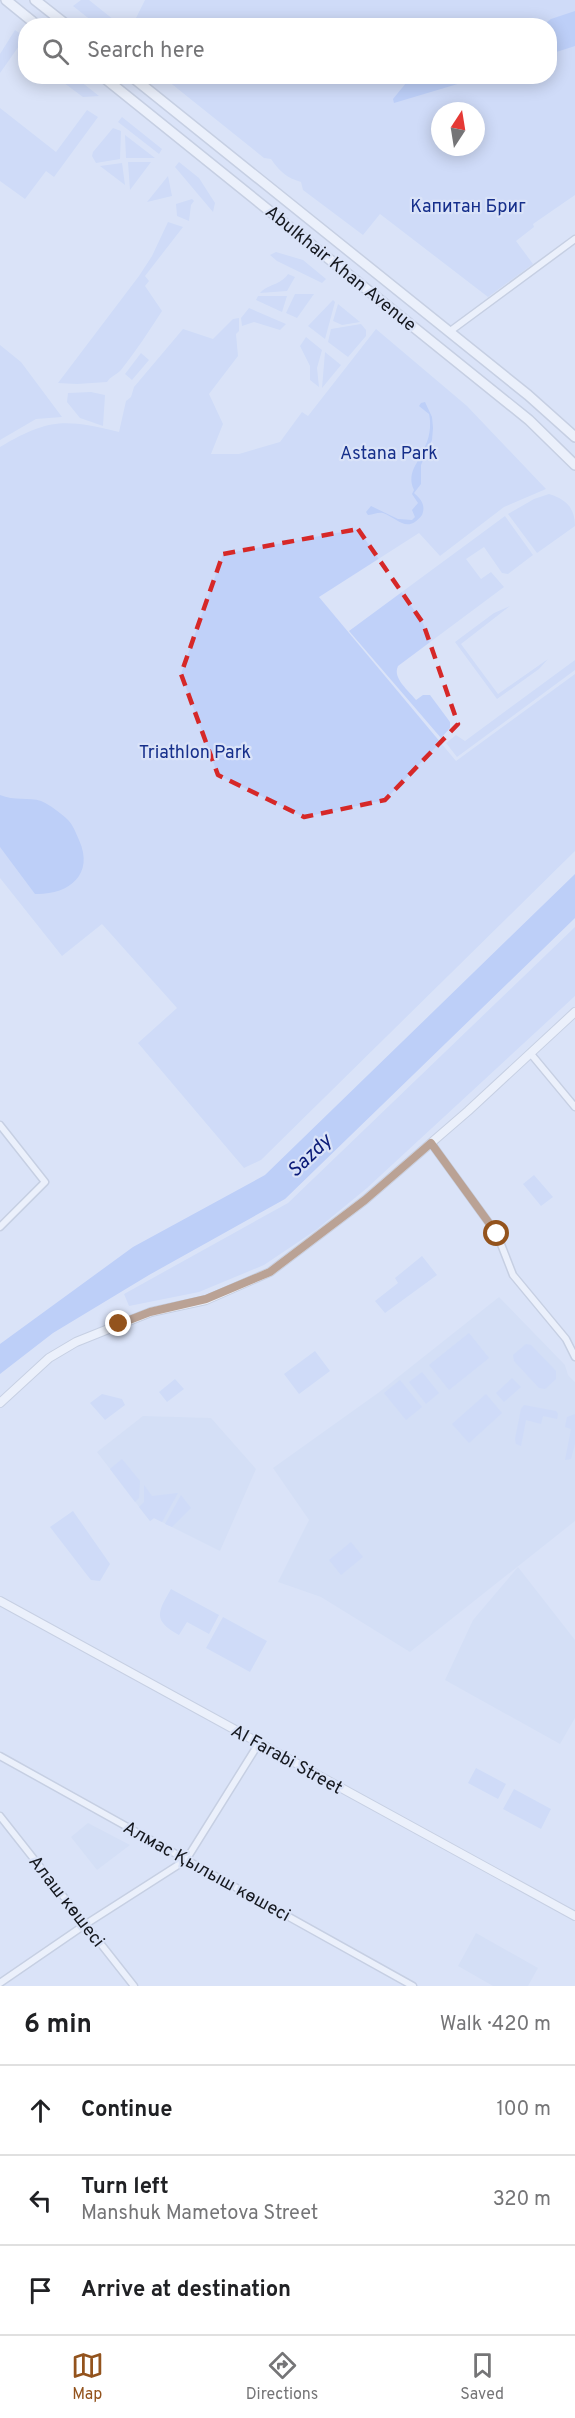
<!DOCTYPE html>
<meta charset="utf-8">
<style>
:root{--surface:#fff;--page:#f6f6f6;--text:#202124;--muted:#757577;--line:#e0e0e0;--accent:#93531d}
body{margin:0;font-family:Overpass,sans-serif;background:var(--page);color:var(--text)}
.compass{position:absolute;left:431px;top:102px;width:54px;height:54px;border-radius:50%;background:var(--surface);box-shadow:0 3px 15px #0003;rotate:12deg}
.stop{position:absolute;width:18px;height:18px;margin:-14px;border:4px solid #93531d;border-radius:50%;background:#fff}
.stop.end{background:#93531d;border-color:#fff;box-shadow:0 2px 6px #0008}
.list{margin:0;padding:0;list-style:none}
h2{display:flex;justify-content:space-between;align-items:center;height:78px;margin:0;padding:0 24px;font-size:26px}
h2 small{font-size:20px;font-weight:400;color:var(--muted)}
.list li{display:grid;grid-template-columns:39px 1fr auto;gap:18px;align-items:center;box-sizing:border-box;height:90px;padding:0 24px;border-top:2px solid var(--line)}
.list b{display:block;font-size:22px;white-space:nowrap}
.list p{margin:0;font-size:20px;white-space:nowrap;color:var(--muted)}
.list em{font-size:20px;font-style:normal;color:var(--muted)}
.icon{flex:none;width:33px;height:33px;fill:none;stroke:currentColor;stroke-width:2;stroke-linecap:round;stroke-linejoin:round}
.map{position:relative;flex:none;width:575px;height:1986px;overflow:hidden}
.search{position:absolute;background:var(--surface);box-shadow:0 3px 15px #0003;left:18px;right:18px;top:18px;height:66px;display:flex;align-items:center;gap:15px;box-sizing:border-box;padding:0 21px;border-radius:24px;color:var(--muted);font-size:22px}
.sheet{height:348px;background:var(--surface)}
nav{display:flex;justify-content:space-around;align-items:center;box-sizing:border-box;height:84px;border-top:2px solid var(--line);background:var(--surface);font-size:16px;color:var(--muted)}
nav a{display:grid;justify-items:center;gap:3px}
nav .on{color:var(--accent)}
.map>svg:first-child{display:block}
</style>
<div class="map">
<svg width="575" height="1986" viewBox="0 0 575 1986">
<rect width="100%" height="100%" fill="#dae3f8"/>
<g fill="#ccd9f4">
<polygon points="499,1297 565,1365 568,1375 575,1382 575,1521 410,1652 321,1597 278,1582 309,1520 273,1468 378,1393"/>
<polygon points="143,1416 211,1418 256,1469 220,1551 154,1518 150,1521 97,1452"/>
<polygon points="518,1567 575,1640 575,1718 560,1744 445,1680 473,1620"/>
<polygon points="88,1823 130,1845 97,1870 71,1837"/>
<polygon points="476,1933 538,1968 528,1986 493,1986 458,1966"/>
</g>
<g fill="#c0d1f9" fill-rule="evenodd">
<polygon points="81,0 89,0 114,20 111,25 97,25 73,6"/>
<path d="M145 0H575V195L533 224 534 227 516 241 533 264 488 297 380 214 363 235 303 190 301 182C287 178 279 171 271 159L264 158 163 77 550 76V26H132ZM440 111H476V147H440Z"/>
<polygon points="15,30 25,37 25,50 19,46 0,73 0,54"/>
<polygon points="56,77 75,77 99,96 83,97"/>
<polygon points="0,108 56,152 87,110 98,117 54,177 46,171 25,199 0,181"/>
<polygon points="122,117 162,149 159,154 118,122"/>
<polygon points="113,128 121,131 120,159 96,163 92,156 93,152"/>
<polygon points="125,135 155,158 126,158"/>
<polygon points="128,162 151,162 130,190"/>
<polygon points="179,162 199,178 215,203 213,212 175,167"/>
<polygon points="122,163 125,185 100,166"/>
<polygon points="168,176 172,196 147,202"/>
<polygon points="192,199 194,201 191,205 189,221 177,216 176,204"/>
<path d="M168 222 183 227 145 276 149 281 145 286 162 311C149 331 136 351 121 370 116 375 111 376 107 382L77 384 58 383 139 276 152 256Z"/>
<polygon points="276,252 303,260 326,279 322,283 277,261 270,255"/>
<path d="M288 274 295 277 287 291 260 293C268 284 281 285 288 274Z"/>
<polygon points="295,294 314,294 297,318 286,313"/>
<polygon points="258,296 287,296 282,312 256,300"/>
<polygon points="333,300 335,302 325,339 308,326"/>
<polygon points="338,304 360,322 342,325 333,321"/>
<polygon points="249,308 286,324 280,330 254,322 242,326 241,318"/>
<path d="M239 318V331L236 334 238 356 209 394 223 424 211 454H239L280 442 302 412 308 416 376 329 467 406 546 489 504 507 440 556 419 533 319 597 456 761 575 674V851L261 1160 244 1168 138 1043 177 1008 102 924 62 956 0 878V447C49 418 65 419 119 432L126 401 131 397 134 387 183 329 213 339 233 319Z"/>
<polygon points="361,324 366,330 366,336 348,357 328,342 331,329"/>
<polygon points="306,337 322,350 317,368 319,387 310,380 310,366 300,346"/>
<polygon points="0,345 21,362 62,417 36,419 0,440"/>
<polygon points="325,352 341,365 322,388"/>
<polygon points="141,353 149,360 132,380 125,374"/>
<polygon points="91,392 105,395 103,426 80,418 67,402 68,393"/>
<path d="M549 494C565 499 575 507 575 526L537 553 508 514 534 499Z"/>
<path d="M505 516 533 555 508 574 502 573 484 547 466 559 481 579 491 572 504 587 398 666C392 678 409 691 416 700L423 695H430L450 722V728L441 738 349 631Z"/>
<polygon points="510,606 461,644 498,694 548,659 539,669 497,699 455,642 494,613"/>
<polygon points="575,660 575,670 457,757 446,743 456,735 465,741"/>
<polygon points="575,927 575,996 367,1188 316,1230 264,1265 199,1292 129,1306 124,1294 288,1203"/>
<polygon points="534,1175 553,1197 541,1206 523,1184"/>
<polygon points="422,1256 437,1275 385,1313 375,1301 398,1283 395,1278"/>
<polygon points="469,1333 489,1358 449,1390 429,1365"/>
<polygon points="526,1344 531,1345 556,1371 556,1379 545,1389 539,1388 514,1361 513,1355"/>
<polygon points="315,1351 330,1371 299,1394 284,1374"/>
<polygon points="422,1372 439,1393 426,1404 409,1382"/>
<polygon points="512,1378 521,1387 504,1402 496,1393"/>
<polygon points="175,1379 184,1389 167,1402 159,1392"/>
<polygon points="400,1380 422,1407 406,1420 384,1393"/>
<polygon points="102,1394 122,1399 125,1405 105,1420 90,1403"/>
<polygon points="486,1394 502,1413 469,1443 452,1424"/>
<polygon points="524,1405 556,1411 558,1414 557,1419 543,1416 541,1424 526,1420 521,1446 516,1444 515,1439 521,1409"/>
<polygon points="575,1414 575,1444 571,1459 565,1460 571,1429 565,1427 567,1417"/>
<polygon points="122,1459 140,1481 139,1498 135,1502 110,1469"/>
<polygon points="144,1485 152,1496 178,1493 162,1522 154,1518 150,1521 139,1507 144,1502"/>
<polygon points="181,1495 191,1508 172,1527 165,1524"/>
<polygon points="73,1511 110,1564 100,1581 91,1580 87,1575 50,1527"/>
<polygon points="351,1542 363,1557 341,1575 329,1560"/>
<path d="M171 1589 219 1615 209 1634 187 1622 179 1635C152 1620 158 1612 171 1589Z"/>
<polygon points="223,1617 267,1641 250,1672 206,1648"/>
<polygon points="476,1768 506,1784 498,1799 468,1783"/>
<polygon points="514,1789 551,1809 541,1829 503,1809"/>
</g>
<g fill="#99b5f8">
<polygon points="575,11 575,46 550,54 550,26 543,25 551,19"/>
<polygon points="411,77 411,76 481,77 394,103 393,99"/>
<path d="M425 402 432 417 433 428 432 440 421 465V484L414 493C421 499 426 505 422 515 407 534 399 519 383 513 377 512 374 515 368 515L366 512 371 506 398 519 412 520 415 517 412 510 418 503 412 494 414 490C408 478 413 467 421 457L419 454C429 446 432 426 429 414L419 406 421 403Z"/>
<path d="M0 795C14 801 29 797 41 801 49 804 62 814 68 820 73 825 76 833 79 840 95 875 68 895 35 894L0 847Z"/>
<polygon points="575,874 575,918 285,1199 149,1275 53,1333 0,1374 0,1344 133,1247 265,1175"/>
</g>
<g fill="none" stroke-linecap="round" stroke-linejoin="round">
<defs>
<g id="minor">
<polyline points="449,332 575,239"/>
<polyline points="531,1054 575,1107"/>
<polyline points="0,1125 45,1182 0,1227"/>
<polyline points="431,1143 497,1234 513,1275 566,1339 575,1357"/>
<polyline points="0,1756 413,1986"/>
<polyline points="0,1816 134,1986"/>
<polyline points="0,1983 86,1924 186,1860 259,1743"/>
</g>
<g id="tertiary">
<polyline points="0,1403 49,1358 76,1342 151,1312 206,1300 270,1272 365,1200 468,1111 575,1012"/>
<polyline points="0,1601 575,1916"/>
</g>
<g id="secondary">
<polyline points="6,0 38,26"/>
<polyline points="35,0 68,26"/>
<polyline points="102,76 529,420 575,465"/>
<polyline points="131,76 528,395 575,437"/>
</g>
</defs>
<use href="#minor" stroke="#aeb7ca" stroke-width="9"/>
<use href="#tertiary" stroke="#aeb7ca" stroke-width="10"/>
<use href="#secondary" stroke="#aeb7ca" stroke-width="12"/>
<use href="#minor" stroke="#fff" stroke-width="6"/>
<use href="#tertiary" stroke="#fff" stroke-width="8"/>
<use href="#secondary" stroke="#fff" stroke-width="9"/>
</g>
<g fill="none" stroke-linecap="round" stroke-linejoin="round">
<polyline stroke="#93531d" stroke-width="8" points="119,1324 150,1312 206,1299 270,1272 365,1200 431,1143 497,1234"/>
</g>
<path d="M0 0H575V1986H0ZM358 529 423 623 458 724 385 800 304 817 218 775 181 674 223 554Z" fill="#dae3f8" fill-opacity=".55" fill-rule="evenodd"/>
<path fill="none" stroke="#d62828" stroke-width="4.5" stroke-dasharray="12 8" stroke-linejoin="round" d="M358 529 423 623 458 724 385 800 304 817 218 775 181 674 223 554Z"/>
<g text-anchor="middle" stroke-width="4.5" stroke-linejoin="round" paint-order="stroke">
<g font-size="18" fill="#162f8b" stroke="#dae3f8">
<text x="468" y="212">Капитан Бриг</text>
<text x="389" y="459">Astana Park</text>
<text x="195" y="758">Triathlon Park</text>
</g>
<g font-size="18" fill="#15181f" stroke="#dae3f8">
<text transform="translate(341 268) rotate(39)" y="6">Abulkhair Khan Avenue</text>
<text transform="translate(287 1759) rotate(29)" y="6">Al Farabi Street</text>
<text transform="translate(207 1871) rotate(29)" y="6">Алмас Қылыш көшесі</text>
<text transform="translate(67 1901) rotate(52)" y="6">Алаш көшесі</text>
</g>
<g font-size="20" font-style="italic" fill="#0a1a77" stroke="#dae3f8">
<text transform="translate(309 1155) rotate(-44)" y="7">Sazdy</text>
</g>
</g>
</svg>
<svg class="compass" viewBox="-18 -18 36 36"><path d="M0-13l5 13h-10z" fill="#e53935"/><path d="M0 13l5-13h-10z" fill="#757577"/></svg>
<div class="stop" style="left:497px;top:1234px"></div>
<div class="stop end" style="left:119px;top:1324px"></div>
<div class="search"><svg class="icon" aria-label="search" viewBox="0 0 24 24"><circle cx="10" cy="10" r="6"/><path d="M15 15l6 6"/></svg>Search here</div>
</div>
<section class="sheet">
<h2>6 min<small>Walk · 420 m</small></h2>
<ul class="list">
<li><svg class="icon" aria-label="ahead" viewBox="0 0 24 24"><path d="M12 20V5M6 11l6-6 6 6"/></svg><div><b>Continue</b></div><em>100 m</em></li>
<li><svg class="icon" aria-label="left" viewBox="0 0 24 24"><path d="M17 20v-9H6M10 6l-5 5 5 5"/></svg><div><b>Turn left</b><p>Manshuk Mametova Street</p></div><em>320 m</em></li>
<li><svg class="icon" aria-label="arrive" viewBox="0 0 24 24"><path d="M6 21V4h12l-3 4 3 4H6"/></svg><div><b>Arrive at destination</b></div></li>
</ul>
</section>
<nav>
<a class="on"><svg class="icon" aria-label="map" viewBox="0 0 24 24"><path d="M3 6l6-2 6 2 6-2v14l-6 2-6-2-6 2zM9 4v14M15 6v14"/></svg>Map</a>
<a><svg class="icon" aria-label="directions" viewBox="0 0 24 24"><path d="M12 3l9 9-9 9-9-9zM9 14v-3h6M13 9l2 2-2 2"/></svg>Directions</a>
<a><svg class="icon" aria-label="saved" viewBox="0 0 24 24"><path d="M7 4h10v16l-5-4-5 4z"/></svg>Saved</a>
</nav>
